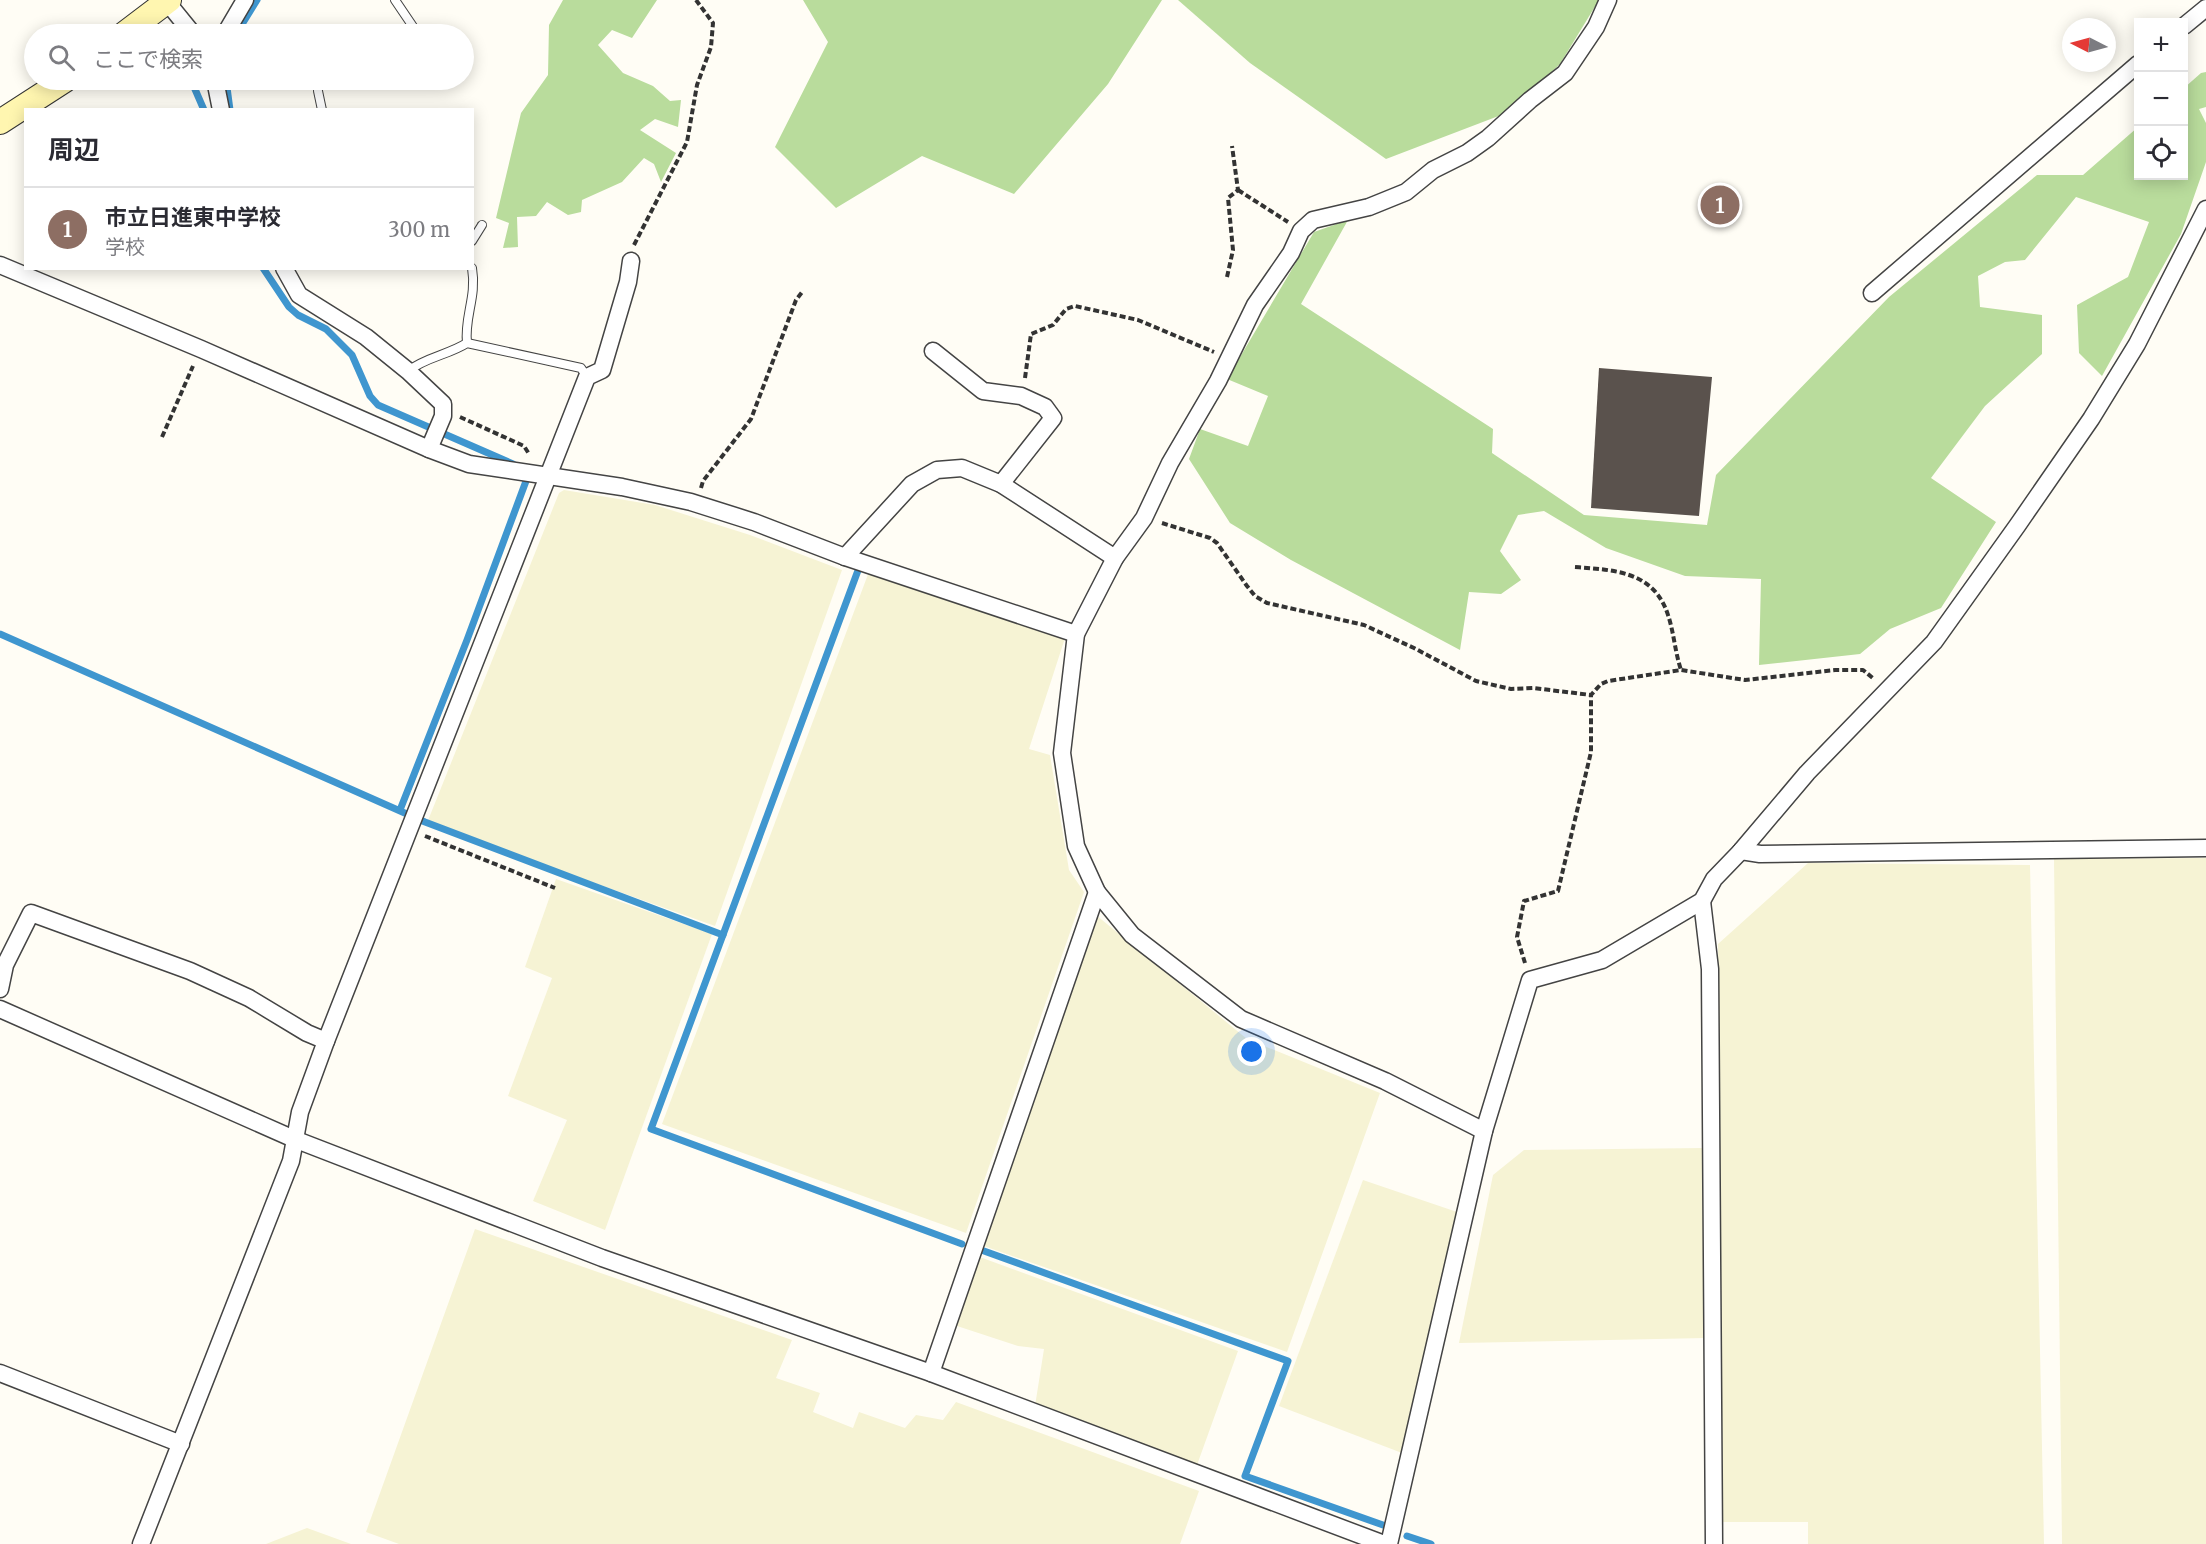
<!DOCTYPE html>
<html lang="ja">
<meta charset="utf-8">
<style>
:root{--surface:#fff;--page:#f7f7f7;--text:#2b2b33;--muted:#7c7c81;--line:#e1e1e2;--accent:#c4262e}
body{margin:0;font-family:Merriweather,"Noto Sans JP",serif;background:var(--page);color:var(--text)}
.controls{position:absolute;right:18px;top:18px;display:grid;overflow:hidden;border-radius:0px;box-shadow:0 3px 15px #0003}
.controls button{width:54px;height:54px;display:grid;place-items:center;padding:0;border:0;border-bottom:2px solid var(--line);background:var(--surface);color:var(--text);font:30px sans-serif}
.compass{position:absolute;left:2062px;top:18px;width:54px;height:54px;border-radius:50%;background:var(--surface);box-shadow:0 3px 15px #0003;rotate:276deg}
.you{position:absolute;left:1252px;top:1052px;width:21px;height:21px;margin:-15px;border:4px solid #fff;border-radius:50%;background:#1a73e8;box-shadow:0 0 0 9px #1a73e833}
.badge{display:grid;place-items:center;width:39px;height:39px;border-radius:50%;background:var(--accent);color:#fff;font-size:20px;font-weight:700}
.pin{position:absolute;translate:-50% -50%;border:3px solid #fff;box-shadow:0 2px 6px #0006}
.list{margin:0;padding:0;list-style:none}
h2{display:flex;justify-content:space-between;align-items:center;height:78px;margin:0;padding:0 24px;font-size:26px}
h2 small{font-size:20px;font-weight:400;color:var(--muted)}
.list li{display:grid;grid-template-columns:39px 1fr auto;gap:18px;align-items:center;box-sizing:border-box;height:84px;padding:0 24px;border-top:2px solid var(--line)}
.list b{display:block;font-size:22px;white-space:nowrap}
.list p{margin:0;font-size:20px;white-space:nowrap;color:var(--muted)}
.list em{font-size:20px;font-style:normal;color:var(--muted)}
.icon{flex:none;width:33px;height:33px;fill:none;stroke:currentColor;stroke-width:2;stroke-linecap:round;stroke-linejoin:round}
.map{position:relative;flex:none;width:2206px;height:1544px;overflow:hidden}
.search{position:absolute;background:var(--surface);box-shadow:0 3px 15px #0003;left:24px;top:24px;width:450px;height:66px;display:flex;align-items:center;gap:15px;box-sizing:border-box;padding:0 21px;border-radius:33px;color:var(--muted);font-size:22px}
.panel{position:absolute;background:var(--surface);box-shadow:0 3px 15px #0003;left:24px;top:108px;width:450px;height:162px;border-radius:0px}
.map>svg:first-child{display:block}
</style>
<div class="map">
<svg width="2206" height="1544" viewBox="0 0 2206 1544">
<rect width="100%" height="100%" fill="#fffdf5"/>
<g fill="#f6f3d4">
<polygon points="564,490 655,505 750,535 842,570 715,926 427,823 559,493"/>
<polygon points="870,569 1066,635 1029,749 1050,755 1069,870 1084,892 966,1233 662,1124"/>
<polygon points="2206,858 2206,1544 2062,1544 2054,859"/>
<polygon points="1808,863 2030,865 2044,1544 1808,1544 1808,1522 1723,1522 1718,944"/>
<polygon points="556,879 712,934 605,1230 533,1201 567,1120 508,1096 552,978 525,967"/>
<polygon points="1096,915 1247,1039 1380,1093 1287,1352 984,1246"/>
<polygon points="1703,1148 1705,1338 1459,1343 1493,1175 1524,1150"/>
<polygon points="1363,1180 1457,1212 1402,1453 1279,1406"/>
<polygon points="475,1229 792,1340 776,1378 820,1393 813,1412 853,1428 859,1412 905,1428 916,1415 943,1420 956,1402 1199,1491 1180,1544 399,1544 366,1532"/>
<polygon points="977,1256 1238,1351 1197,1465 1035,1406 1044,1349 1018,1346 954,1325"/>
<polygon points="307,1528 351,1544 266,1544"/>
</g>
<g fill="#b9dc9c">
<polygon points="563,0 657,0 632,38 612,30 598,45 623,73 653,86 670,101 681,100 678,127 655,119 640,130 676,153 661,182 654,164 644,158 622,182 582,200 581,212 568,215 547,202 536,216 517,217 518,247 503,248 509,223 496,218 521,113 548,75 549,25"/>
<polygon points="803,0 1162,0 1108,84 1014,194 922,156 836,208 775,147 828,42"/>
<polygon points="1178,0 1599,0 1560,64 1509,112 1386,159 1250,63"/>
<polygon points="2206,72 2206,107 2199,109 2206,123 2206,162 2181,234 2102,376 2079,353 2077,305 2128,277 2149,222 2076,197 2025,260 2005,262 1978,276 1980,307 2042,315 2042,354 1985,406 1931,478 1996,522 1941,608 1890,629 1860,654 1759,665 1761,579 1685,576 1606,548 1544,511 1518,515 1500,551 1521,580 1501,594 1469,592 1460,650 1291,560 1230,523 1189,459 1200,429 1248,446 1268,396 1227,379 1314,232 1348,220 1301,304 1493,429 1492,453 1584,515 1707,525 1716,475 1889,297 2037,175 2083,175 2138,127 2138,176 2184,176 2184,88 2201,73"/>
</g>
<g fill="none" stroke-linecap="round" stroke-linejoin="round">
<g stroke="#3f96cf" stroke-width="7">
<polyline points="164,32 165,34"/>
<polyline points="236,34 257,0"/>
<polyline points="191,80 204,110"/>
<polyline points="226,80 230,110"/>
<polyline points="263,268 289,307 298,315 326,329 352,355 370,396 378,405 513,464"/>
<polyline points="860,565 651,1129 962,1244"/>
<polyline points="0,634 425,822 723,935"/>
<polyline points="400,810 467,640 529,473"/>
<polyline points="984,1251 1288,1361 1245,1476 1383,1525"/>
<polyline points="1407,1536 1431,1544"/>
</g>
</g>
<polygon fill="#5a524d" points="1599,368 1712,377 1699,516 1591,508"/>
<g fill="none" stroke-linecap="round" stroke-linejoin="round">
<defs>
<g id="service">
<polyline points="395,0 418,34"/>
<polyline points="318,91 322,110"/>
<polyline points="472,241 482,225"/>
<path d="M467 343C464 317 477 297 472 268"/>
<path d="M408 371C426 357 448 355 467 343L581 368 587 377"/>
</g>
<g id="minor">
<polyline points="167,2 193,34"/>
<polyline points="2184,26 2206,8"/>
<polyline points="225,34 245,0"/>
<polyline points="215,80 221,110"/>
<polyline points="0,265 201,349 429,449 469,464 622,487 691,502 754,522 845,557 1076,634"/>
<polyline points="284,268 299,295 366,337 408,371 443,404 443,416 429,449"/>
<polyline points="1872,293 2138,64"/>
<polyline points="933,351 983,391 1021,396 1045,407 1053,418 1001,484"/>
<polyline points="845,557 912,484 937,470 962,468 1001,484 1115,558"/>
<polyline points="1741,851 1760,854 2206,848"/>
<polyline points="1702,901 1710,969 1714,1544"/>
<polyline points="0,989 5,965 31,913 190,971 249,998 307,1033 326,1041"/>
<polyline points="0,1009 294,1139 602,1258 931,1373 1384,1544"/>
<polyline points="1484,1131 1385,1081 1241,1019 1132,935 1097,892 1076,846 1062,753 1076,634 1115,558 1144,518 1170,463 1218,381 1255,305 1291,253 1301,231 1313,220 1369,207 1406,192 1433,170 1467,153 1488,138 1530,100 1565,73 1596,27 1608,0"/>
<polyline points="0,1373 181,1444"/>
<polyline points="931,1373 1097,892"/>
<polyline points="141,1544 291,1161 300,1112 326,1041 587,377 602,370 628,282 631,261"/>
<polyline points="1389,1544 1484,1131 1530,980 1602,960 1702,901 1714,879 1741,851 1807,773 1934,642 2017,526 2091,419 2137,344 2206,209"/>
</g>
<g id="secondary">
<polyline points="124,34 169,0"/>
<polyline points="0,122 65,80"/>
</g>
</defs>
<use href="#service" stroke="#444" stroke-width="10"/>
<use href="#minor" stroke="#444" stroke-width="19"/>
<use href="#secondary" stroke="#333" stroke-width="26"/>
<g stroke="#333" stroke-width="4" stroke-dasharray="6 3" stroke-linecap="butt">
<polyline points="1238,190 1288,222"/>
<polyline points="634,245 687,142 697,85 711,47 713,23 696,0"/>
<polyline points="1227,277 1233,250 1228,198 1238,190 1232,146"/>
<polyline points="1025,378 1031,334 1053,325 1066,309 1075,306 1138,320 1214,352"/>
<polyline points="460,417 524,446 529,454"/>
<polyline points="162,437 193,366"/>
<polyline points="701,488 703,481 751,419 796,300 803,291"/>
<polyline points="1162,523 1210,538 1217,543 1247,586 1255,596 1267,603 1364,625 1414,648 1476,681 1511,689 1533,688 1591,695"/>
<path d="M1575 567C1614 570 1654 571 1668 615 1674 633 1675 652 1681 670"/>
<polyline points="425,836 555,888"/>
<polyline points="1525,963 1517,937 1524,901 1558,891 1591,752 1591,695 1601,684 1608,681 1681,670 1745,680 1835,670 1863,670 1874,679"/>
</g>
<use href="#service" stroke="#fff" stroke-width="8"/>
<use href="#minor" stroke="#fff" stroke-width="16"/>
<use href="#secondary" stroke="#fff6b0" stroke-width="24"/>
</g>
</svg>
<div class="controls">
<button>+</button>
<button>−</button>
<button><svg class="icon" aria-label="locate" viewBox="0 0 24 24"><circle cx="12" cy="12" r="6"/><path d="M12 2v4M12 18v4M2 12h4M18 12h4"/></svg></button>
</div>
<svg class="compass" viewBox="-18 -18 36 36"><path d="M0-13l5 13h-10z" fill="#e53935"/><path d="M0 13l5-13h-10z" fill="#7c7c81"/></svg>
<div class="you"></div>
<div class="pin badge" style="left:1720px;top:205px;background:#8d6e63">1</div>
<div class="search"><svg class="icon" aria-label="search" viewBox="0 0 24 24"><circle cx="10" cy="10" r="6"/><path d="M15 15l6 6"/></svg>ここで検索</div>
<section class="panel">
<h2>周辺<small></small></h2>
<ul class="list">
<li><span class="badge" style="background:#8d6e63">1</span><div><b>市立日進東中学校</b><p>学校</p></div><em>300 m</em></li>
</ul>
</section>
</div>
